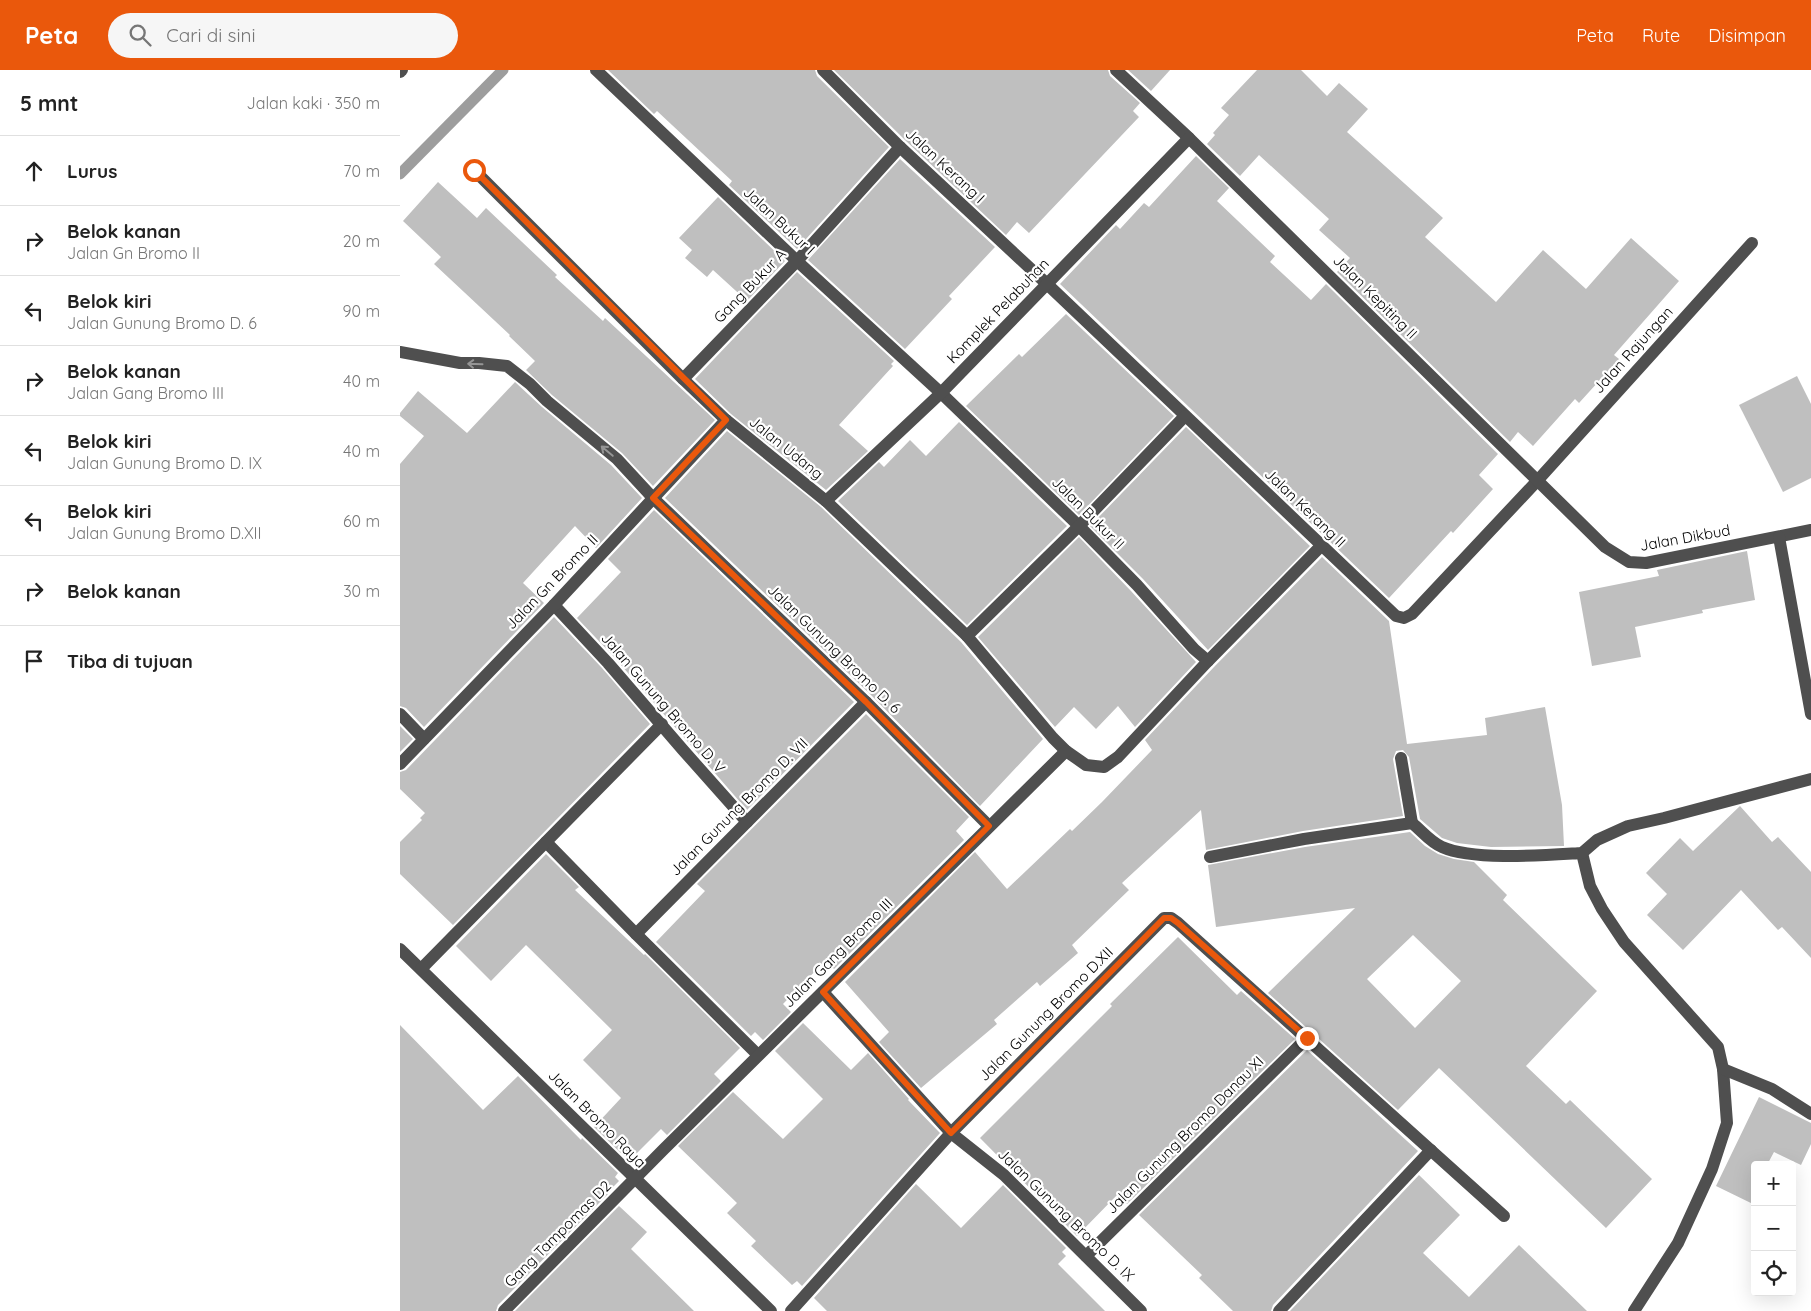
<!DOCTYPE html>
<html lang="id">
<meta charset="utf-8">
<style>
:root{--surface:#fff;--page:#f6f6f6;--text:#222;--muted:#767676;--line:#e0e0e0;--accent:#ea580c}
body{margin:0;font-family:Quicksand,sans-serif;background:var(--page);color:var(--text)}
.controls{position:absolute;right:15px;bottom:15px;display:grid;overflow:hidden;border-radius:5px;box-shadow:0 5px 20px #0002}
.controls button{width:45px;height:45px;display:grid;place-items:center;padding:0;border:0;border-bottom:1px solid var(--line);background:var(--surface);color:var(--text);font:25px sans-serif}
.stop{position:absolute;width:15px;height:15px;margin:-11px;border:4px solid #ea580c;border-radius:50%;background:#fff}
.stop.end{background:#ea580c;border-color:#fff;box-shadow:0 1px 5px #0008}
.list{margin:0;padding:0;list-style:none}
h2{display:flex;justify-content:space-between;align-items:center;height:65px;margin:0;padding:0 20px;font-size:21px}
h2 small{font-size:16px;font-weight:400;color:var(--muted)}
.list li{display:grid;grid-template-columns:32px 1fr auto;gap:15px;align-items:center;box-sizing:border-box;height:70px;padding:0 20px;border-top:1px solid var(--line)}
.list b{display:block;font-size:19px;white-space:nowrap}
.list p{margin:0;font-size:16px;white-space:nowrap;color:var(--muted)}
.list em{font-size:16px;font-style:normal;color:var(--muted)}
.icon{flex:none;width:28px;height:28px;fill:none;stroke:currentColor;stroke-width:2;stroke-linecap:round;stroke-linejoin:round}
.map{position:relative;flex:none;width:1411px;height:1241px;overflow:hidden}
header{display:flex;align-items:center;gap:30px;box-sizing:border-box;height:70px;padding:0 25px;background:var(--accent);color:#fff}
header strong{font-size:24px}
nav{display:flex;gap:28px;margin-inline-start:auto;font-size:18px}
.search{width:350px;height:45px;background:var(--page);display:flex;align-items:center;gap:12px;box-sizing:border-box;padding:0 18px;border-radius:28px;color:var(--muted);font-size:19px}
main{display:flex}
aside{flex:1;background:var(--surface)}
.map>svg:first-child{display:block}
</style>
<header>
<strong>Peta</strong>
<div class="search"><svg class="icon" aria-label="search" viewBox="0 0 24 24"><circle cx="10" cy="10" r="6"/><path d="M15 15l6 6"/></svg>Cari di sini</div>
<nav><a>Peta</a><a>Rute</a><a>Disimpan</a></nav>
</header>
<main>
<aside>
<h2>5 mnt<small>Jalan kaki · 350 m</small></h2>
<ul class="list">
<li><svg class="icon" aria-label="ahead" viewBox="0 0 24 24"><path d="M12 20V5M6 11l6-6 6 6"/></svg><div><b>Lurus</b></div><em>70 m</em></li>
<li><svg class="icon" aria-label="right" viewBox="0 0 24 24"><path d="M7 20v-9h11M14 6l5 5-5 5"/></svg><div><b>Belok kanan</b><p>Jalan Gn Bromo II</p></div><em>20 m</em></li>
<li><svg class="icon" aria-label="left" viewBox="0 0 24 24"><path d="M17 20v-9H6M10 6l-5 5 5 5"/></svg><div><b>Belok kiri</b><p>Jalan Gunung Bromo D. 6</p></div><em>90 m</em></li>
<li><svg class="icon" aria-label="right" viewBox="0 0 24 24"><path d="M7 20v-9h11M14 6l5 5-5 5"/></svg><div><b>Belok kanan</b><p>Jalan Gang Bromo III</p></div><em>40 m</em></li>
<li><svg class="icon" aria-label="left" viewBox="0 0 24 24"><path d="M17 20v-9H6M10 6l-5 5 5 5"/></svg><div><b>Belok kiri</b><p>Jalan Gunung Bromo D. IX</p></div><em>40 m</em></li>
<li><svg class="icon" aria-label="left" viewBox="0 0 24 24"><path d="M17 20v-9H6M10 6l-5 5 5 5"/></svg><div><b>Belok kiri</b><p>Jalan Gunung Bromo D.XII</p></div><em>60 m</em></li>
<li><svg class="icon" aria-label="right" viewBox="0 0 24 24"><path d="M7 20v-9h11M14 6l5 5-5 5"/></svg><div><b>Belok kanan</b></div><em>30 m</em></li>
<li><svg class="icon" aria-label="arrive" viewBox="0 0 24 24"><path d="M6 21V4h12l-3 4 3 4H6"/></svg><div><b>Tiba di tujuan</b></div></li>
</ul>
</aside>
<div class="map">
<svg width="1411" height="1241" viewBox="0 0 1411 1241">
<rect width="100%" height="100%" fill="#fff"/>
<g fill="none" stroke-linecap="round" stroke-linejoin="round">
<polyline stroke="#9d9d9d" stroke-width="11" points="0,104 103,0"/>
</g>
<g fill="#bfbfbf" fill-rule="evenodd">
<polygon points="208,0 415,0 417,6 489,77 397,179 329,115 332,111 257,41 254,44"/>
<polygon points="434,0 708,0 710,6 740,33 733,41 739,47 629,163 617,152 606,165 506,71"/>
<polygon points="728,0 770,0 751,21"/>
<polygon points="857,0 901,0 927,26 939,13 968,39 947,62 1043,148 1025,167 1096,232 1143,180 1186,219 1231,168 1279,211 1214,285 1219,289 1179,333 1175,329 1133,376 1118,362 1110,372 937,202 950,188 919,160 929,149 859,85 840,106 807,74 815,65 813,63 829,45 821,38"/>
<polygon points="796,86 829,118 817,131 875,186 870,192 911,230 926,214 1098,384 1079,405 1093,419 1053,463 1051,461 989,528 660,214 716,155 720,159 744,133 749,137"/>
<polygon points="500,89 595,177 549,226 552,229 505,279 408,190"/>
<polygon points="38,112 77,148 86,138 157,205 155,207 203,251 205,248 315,350 253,416 222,383 152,325 126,300 135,291 109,266 110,265 34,194 41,187 3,151"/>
<polygon points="318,127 385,191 347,231 313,200 307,207 285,188 292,180 279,168"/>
<polygon points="397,202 494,291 491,294 493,296 439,355 468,381 426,420 331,344 295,309"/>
<polygon points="666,244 774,346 679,445 566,336 619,284 622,287"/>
<polygon points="1397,306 1411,334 1411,408 1383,422 1339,335"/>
<polygon points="115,312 142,337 211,395 242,428 196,478 175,456 123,513 144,533 24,657 6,638 0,636 0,394 24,366 0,346 0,343 18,321 67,363"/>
<polygon points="559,352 667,456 567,555 438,431 479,392 484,397 510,370 526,386"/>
<polygon points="786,357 910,476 808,580 743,509 690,456"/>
<polygon points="327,361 421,437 561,572 643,669 580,736 472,626 265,428"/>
<polygon points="254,440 454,632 347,740 214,587 177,548 221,502 208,489"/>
<polygon points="679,467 731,521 796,592 735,657 718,636 696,659 674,637 655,657 578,567"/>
<polygon points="1347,481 1355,530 1302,540 1303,543 1235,557 1241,587 1192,596 1179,522 1259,506 1257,500"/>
<polygon points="922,487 989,551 1007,674 1087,665 1085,648 1145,637 1162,735 1164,776 1091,777 1057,773 1042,768 1020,749 1009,687 1003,680 996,681 993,689 1003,746 903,761 806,780 801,740 722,813 729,820 672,875 678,883 640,916 637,912 594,950 597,954 521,1018 479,972 489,962 445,912 575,782 607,819 670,759 672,761 702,732 752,680 745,670 814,597"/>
<polygon points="154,547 202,598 250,654 53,855 0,804 0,772 22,750 20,748 25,743 0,719 0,702 6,700"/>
<polygon points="466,644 569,747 556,761 564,770 434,899 426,890 383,934 391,942 363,970 355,962 351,966 256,872 305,821 297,814"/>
<polygon points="0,656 13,669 0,682"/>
<polygon points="1340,736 1372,772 1378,767 1411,802 1411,888 1382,857 1378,860 1341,820 1283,880 1247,845 1267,824 1246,803 1280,768 1293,781"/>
<path d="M1010 762 1025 776 1038 784 1054 789 1074 792 1107 825 1103 830 1197 921 1126 996 1166 1034 1170 1030 1252 1109 1206 1158 1039 998 998 1040 868 923 955 838 816 857 808 795 905 777ZM1013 865 1061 911 1015 958 967 909Z"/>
<polygon points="146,784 179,817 175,820 244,885 245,884 340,978 314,1004 321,1011 267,1065 261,1059 229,1091 194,1057 221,1028 183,990 212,960 126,875 91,911 56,876"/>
<polygon points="778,867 837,925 841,921 895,969 727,1134 718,1124 677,1166 580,1068 712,936 710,934"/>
<polygon points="403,953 451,1000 468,983 509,1029 508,1030 540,1063 402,1216 397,1211 392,1215 351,1176 356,1171 327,1143 337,1133 278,1076 333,1022 383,1069 423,1029 375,981"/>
<polygon points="0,955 83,1040 118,1006 181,1070 182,1068 218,1103 215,1107 219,1111 207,1123 208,1124 98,1235 96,1241 0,1241"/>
<polygon points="907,980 1018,1081 873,1235 871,1241 833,1241 799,1208 802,1205 739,1145"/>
<polygon points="1359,1027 1411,1053 1411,1074 1401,1095 1374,1082 1367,1095 1355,1095 1355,1135 1316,1116"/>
<polygon points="1019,1105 1060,1145 1023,1183 1069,1227 1119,1175 1187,1241 890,1241"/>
<polygon points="516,1114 561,1158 603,1115 666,1178 662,1182 666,1186 658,1194 705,1241 427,1241 414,1228"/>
<polygon points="219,1136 247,1162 231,1179 294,1241 115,1241"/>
</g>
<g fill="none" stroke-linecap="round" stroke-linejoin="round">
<g stroke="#4f4f4f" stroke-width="12">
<polyline points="196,0 397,191 541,323 679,456 737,515 794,579 808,591"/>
<polyline points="423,0 500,77 647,214 996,546 1004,548 1012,544 1138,410 1352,173"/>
<polyline points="716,0 789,68 1205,477 1229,492 1246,493 1411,460"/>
<polyline points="0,2 2,0"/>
<polyline points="74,100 283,309 326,350 426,431 567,566 653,668 666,681 686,695 704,697 718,687 808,591 921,476"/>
<polyline points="0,282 60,293 79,293 107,296 130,314 147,331 217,389 253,428 466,632 589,756"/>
<polyline points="283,309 397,191 500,77"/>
<polyline points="426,431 541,323 789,68"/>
<polyline points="1379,467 1411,644"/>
<polyline points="154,535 208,593 283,680 347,752"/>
<polyline points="567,566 679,456 785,346"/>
<polyline points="0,644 24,669"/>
<polyline points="1001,688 1012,753"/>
<polyline points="0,694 154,535 326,350"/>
<polyline points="146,772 236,864 358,985"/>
<polyline points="1182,783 1190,816 1202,839 1224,872 1318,977 1323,999 1327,1053 1312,1099 1278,1173 1234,1241"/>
<path d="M810 787 904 769 1012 753C1022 761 1030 772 1042 777 1073 791 1147 785 1182 783L1197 770 1228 756 1264 748 1411 709"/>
<polyline points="236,864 466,632"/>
<polyline points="0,879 371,1241"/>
<polyline points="21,899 262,654"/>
<polyline points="423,922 551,1063 604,1105 741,1241"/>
<polyline points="1323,999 1372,1019 1411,1044"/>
<polyline points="686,1186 907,968"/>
<polyline points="104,1241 263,1080 666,681"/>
<polyline points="391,1241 551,1063 764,848 771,848 778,853 1104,1146"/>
<polyline points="879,1241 1031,1080"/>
</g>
</g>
<defs><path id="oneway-shaft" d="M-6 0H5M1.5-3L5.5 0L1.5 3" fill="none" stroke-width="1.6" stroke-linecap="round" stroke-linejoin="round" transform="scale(1.25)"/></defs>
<g stroke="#959595">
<use href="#oneway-shaft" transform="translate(75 294) rotate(-178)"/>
<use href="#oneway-shaft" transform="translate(207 381) rotate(-140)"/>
</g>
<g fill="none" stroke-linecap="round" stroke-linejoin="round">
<polyline stroke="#ea580c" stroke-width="6" points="74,100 326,350 253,428 466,632 589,756 423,922 551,1063 764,848 771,848 778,853 907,968"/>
</g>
<g text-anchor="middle" stroke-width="4.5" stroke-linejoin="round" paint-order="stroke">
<g font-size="15" fill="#000" stroke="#fff">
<text transform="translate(545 96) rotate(43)" y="5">Jalan Kerang I</text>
<text transform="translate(379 151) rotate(43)" y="5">Jalan Bukur I</text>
<text transform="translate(350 216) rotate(-46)" y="5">Gang Bukur A</text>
<text transform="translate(975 227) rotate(45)" y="5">Jalan Kepiting II</text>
<text transform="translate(598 241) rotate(-46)" y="5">Komplek Pelabuhan</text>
<text transform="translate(1233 280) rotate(-48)" y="5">Jalan Rajungan</text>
<text transform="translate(386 378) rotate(39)" y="5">Jalan Udang</text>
<text transform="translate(905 438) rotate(44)" y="5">Jalan Kerang II</text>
<text transform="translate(688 443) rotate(45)" y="5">Jalan Bukur II</text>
<text transform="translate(1285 468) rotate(-10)" y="5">Jalan Dikbud</text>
<text transform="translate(152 512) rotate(-46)" y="5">Jalan Gn Bromo II</text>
<text transform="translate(434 579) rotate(44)" y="5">Jalan Gunung Bromo D. 6</text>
<text transform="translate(263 633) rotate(49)" y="5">Jalan Gunung Bromo D. V</text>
<text transform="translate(339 737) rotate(-45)" y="5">Jalan Gunung Bromo D. VII</text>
<text transform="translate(438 883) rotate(-45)" y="5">Jalan Gang Bromo III</text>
<text transform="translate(646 944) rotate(-45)" y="5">Jalan Gunung Bromo D.XII</text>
<text transform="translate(197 1049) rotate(45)" y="5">Jalan Bromo Raya</text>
<text transform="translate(785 1065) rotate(-45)" y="5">Jalan Gunung Bromo Danau XI</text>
<text transform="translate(666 1145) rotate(44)" y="5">Jalan Gunung Bromo D. IX</text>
<text transform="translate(158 1164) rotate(-45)" y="5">Gang Tampomas D2</text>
</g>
</g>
</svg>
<div class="controls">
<button>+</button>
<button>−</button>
<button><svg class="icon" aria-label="locate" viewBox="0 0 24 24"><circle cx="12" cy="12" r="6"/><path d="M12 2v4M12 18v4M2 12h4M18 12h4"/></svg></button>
</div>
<div class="stop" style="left:74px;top:100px"></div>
<div class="stop end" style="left:907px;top:968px"></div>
</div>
</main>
